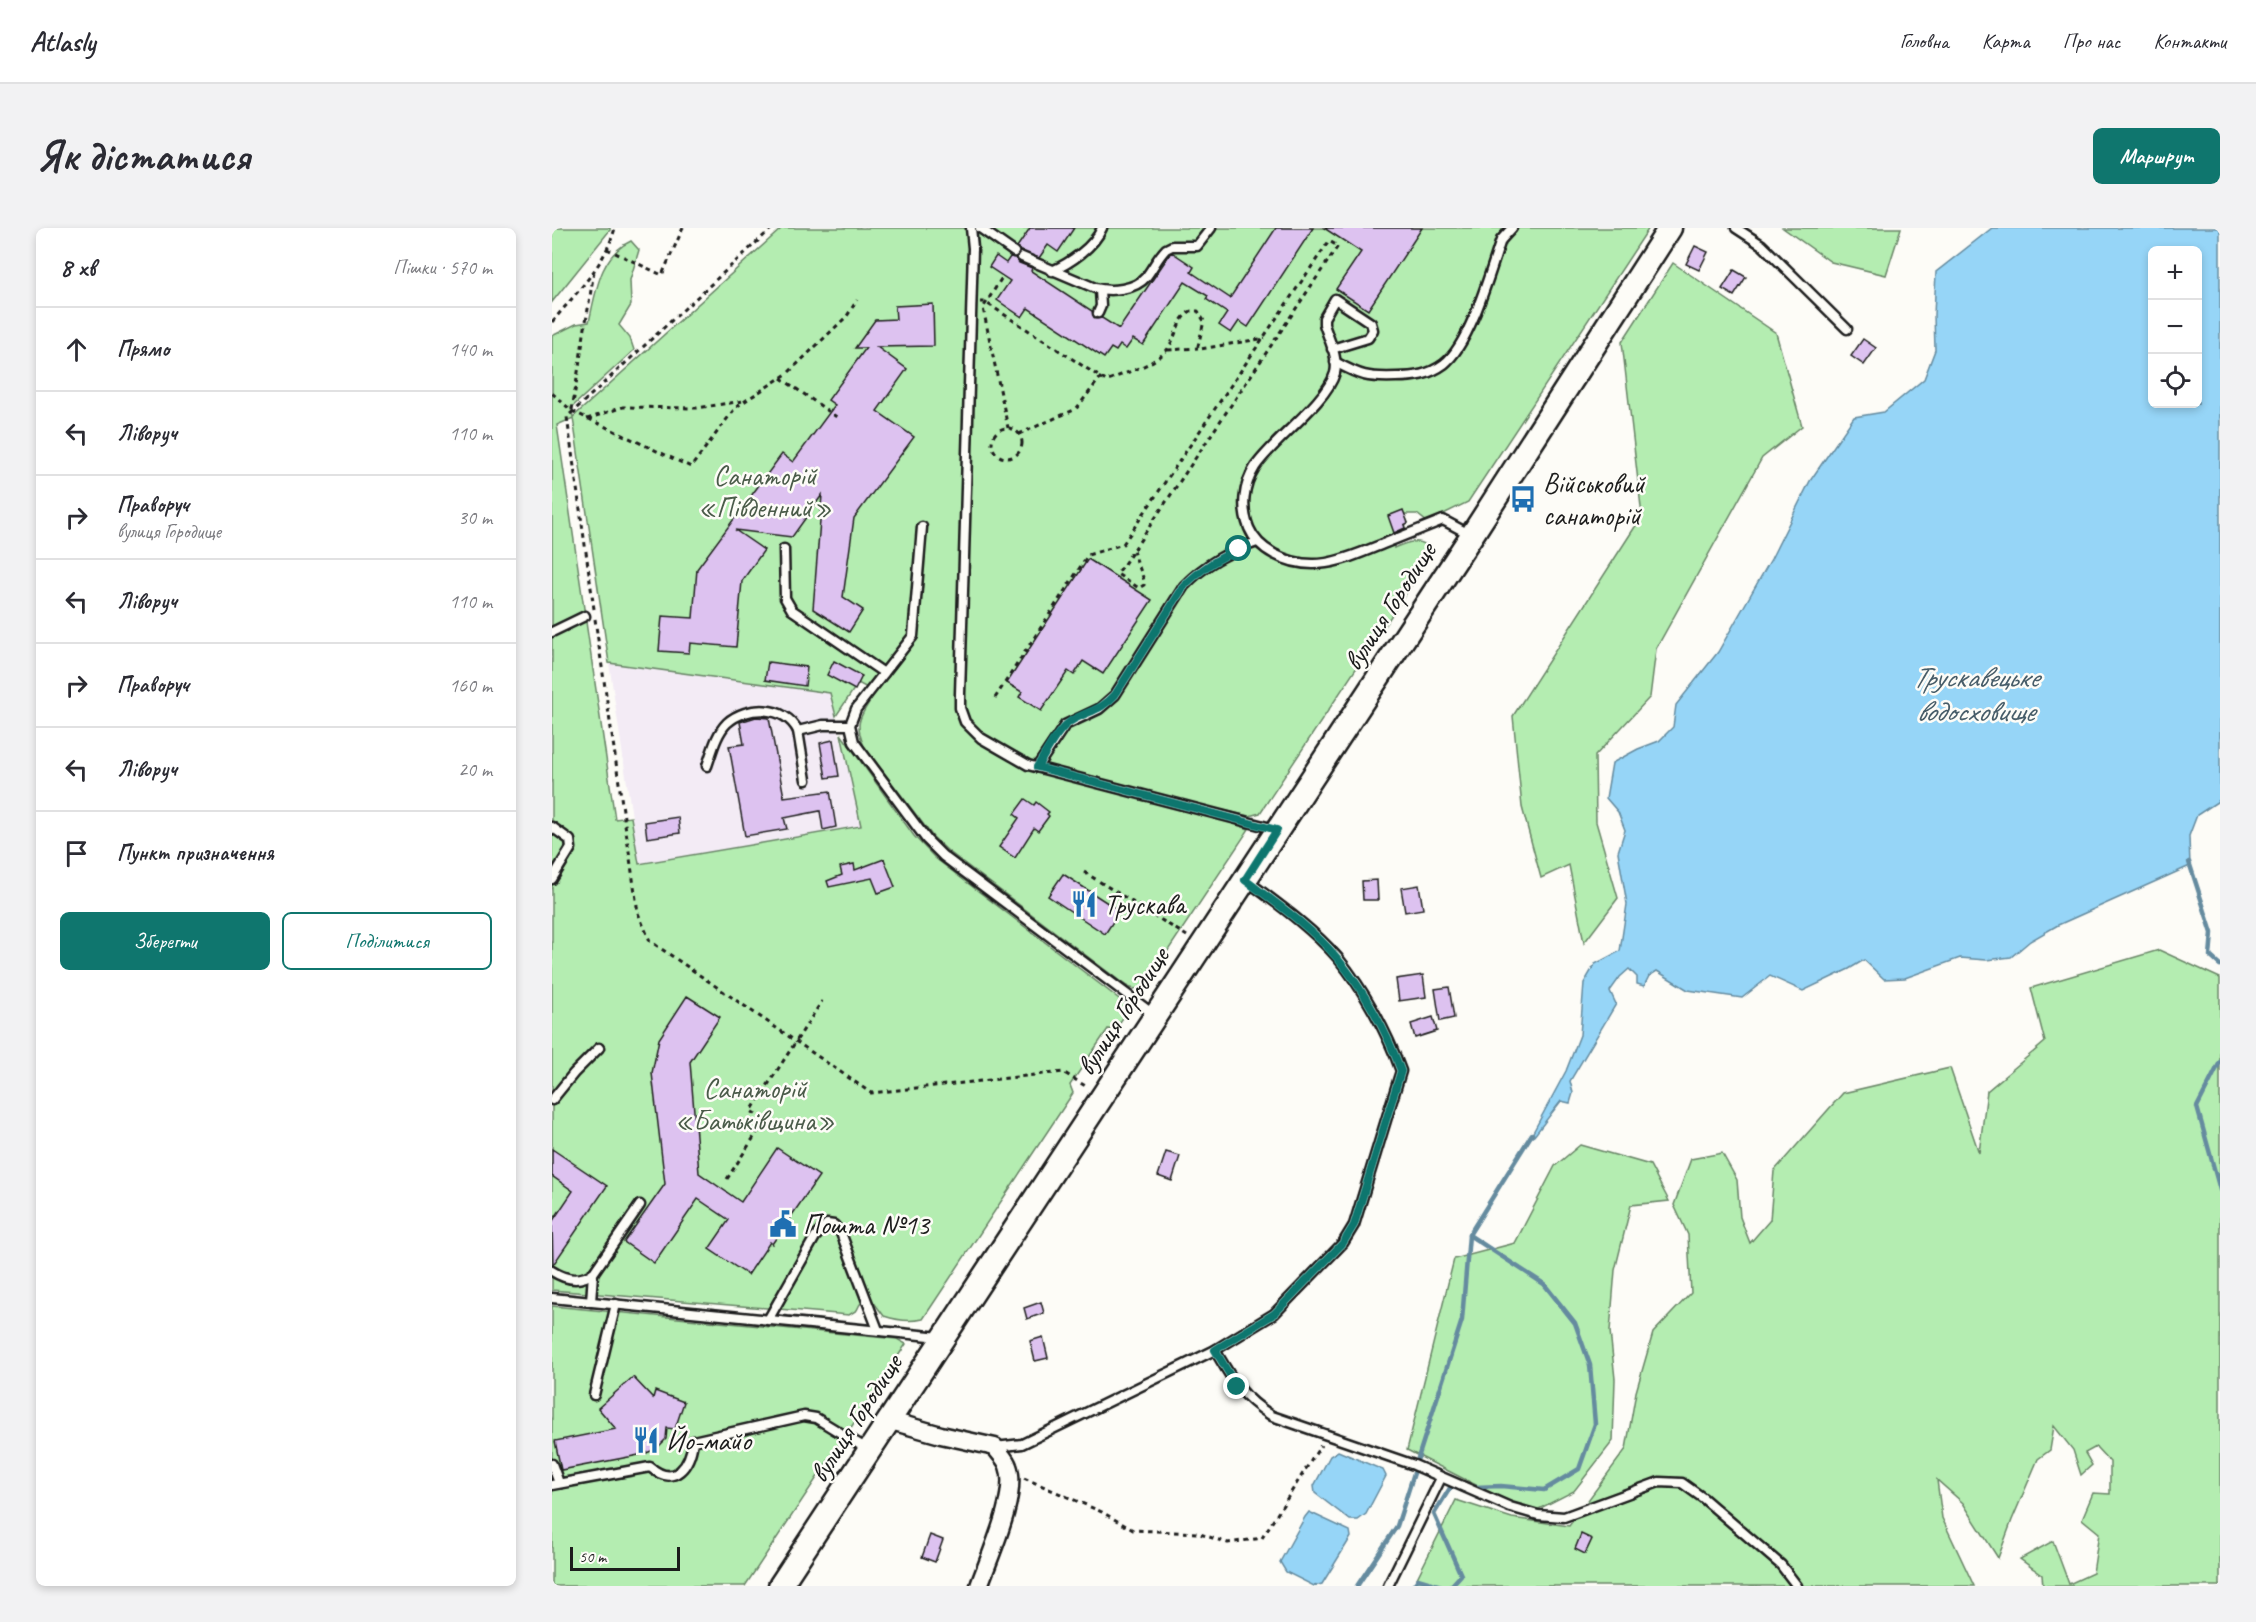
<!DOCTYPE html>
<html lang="uk">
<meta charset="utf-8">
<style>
:root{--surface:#fff;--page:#f2f2f3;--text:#2b2b33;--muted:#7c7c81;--line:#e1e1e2;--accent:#0f766e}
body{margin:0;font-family:Caveat,sans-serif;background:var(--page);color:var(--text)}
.controls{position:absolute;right:18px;top:18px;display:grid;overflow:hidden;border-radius:9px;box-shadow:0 3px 9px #0003}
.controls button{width:54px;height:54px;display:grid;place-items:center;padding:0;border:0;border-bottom:2px solid var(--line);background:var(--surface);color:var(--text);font:30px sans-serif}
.scale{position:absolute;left:18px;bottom:15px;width:110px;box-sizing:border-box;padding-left:6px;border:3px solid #1c1c1c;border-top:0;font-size:16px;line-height:21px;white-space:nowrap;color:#1c1c1c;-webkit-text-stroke:4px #fdfcf7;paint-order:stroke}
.stop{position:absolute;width:18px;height:18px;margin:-14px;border:4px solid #0f766e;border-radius:50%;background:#fff}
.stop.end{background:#0f766e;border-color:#fff;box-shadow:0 2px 6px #0008}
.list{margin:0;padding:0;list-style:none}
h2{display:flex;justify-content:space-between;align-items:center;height:78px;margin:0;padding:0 24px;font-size:26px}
h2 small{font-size:20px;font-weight:400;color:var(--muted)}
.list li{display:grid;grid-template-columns:39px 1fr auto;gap:18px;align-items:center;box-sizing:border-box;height:84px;padding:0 24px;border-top:2px solid var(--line)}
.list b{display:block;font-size:22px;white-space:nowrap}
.list p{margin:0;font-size:20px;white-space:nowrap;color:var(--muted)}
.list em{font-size:20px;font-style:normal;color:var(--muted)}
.actions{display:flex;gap:12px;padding:18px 24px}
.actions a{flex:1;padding:14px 0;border:2px solid var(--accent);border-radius:9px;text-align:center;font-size:21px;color:var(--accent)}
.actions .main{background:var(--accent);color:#fff}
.icon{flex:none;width:33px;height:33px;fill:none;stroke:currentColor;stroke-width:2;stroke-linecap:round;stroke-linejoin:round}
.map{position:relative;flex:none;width:1668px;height:1358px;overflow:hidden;border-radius:9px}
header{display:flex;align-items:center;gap:36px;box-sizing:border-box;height:84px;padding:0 30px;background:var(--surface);border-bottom:2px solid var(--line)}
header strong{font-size:28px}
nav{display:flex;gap:33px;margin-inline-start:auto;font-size:21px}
.intro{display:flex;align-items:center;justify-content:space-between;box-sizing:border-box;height:144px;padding:0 36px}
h1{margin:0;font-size:42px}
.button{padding:15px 27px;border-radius:9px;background:var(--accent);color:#fff;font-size:21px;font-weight:700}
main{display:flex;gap:36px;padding:0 36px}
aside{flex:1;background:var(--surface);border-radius:9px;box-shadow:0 3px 9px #0003}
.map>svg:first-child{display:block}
</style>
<header>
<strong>Atlasly</strong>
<nav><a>Головна</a><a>Карта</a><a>Про нас</a><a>Контакти</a></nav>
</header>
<div class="intro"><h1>Як дістатися</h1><a class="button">Маршрут</a></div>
<main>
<aside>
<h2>8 хв<small>Пішки · 570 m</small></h2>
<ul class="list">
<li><svg class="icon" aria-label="ahead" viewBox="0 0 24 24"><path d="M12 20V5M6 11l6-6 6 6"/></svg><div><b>Прямо</b></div><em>140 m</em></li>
<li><svg class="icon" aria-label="left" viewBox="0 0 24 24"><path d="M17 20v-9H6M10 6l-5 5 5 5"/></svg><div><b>Ліворуч</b></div><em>110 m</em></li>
<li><svg class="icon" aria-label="right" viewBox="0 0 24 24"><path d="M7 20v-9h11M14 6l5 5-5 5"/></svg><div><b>Праворуч</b><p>вулиця Городище</p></div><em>30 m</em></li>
<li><svg class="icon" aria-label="left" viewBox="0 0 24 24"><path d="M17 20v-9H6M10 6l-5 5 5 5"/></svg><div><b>Ліворуч</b></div><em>110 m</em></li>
<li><svg class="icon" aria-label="right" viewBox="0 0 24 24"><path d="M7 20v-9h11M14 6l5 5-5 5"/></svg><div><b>Праворуч</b></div><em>160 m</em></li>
<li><svg class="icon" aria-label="left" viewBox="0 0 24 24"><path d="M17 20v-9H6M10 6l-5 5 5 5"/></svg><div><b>Ліворуч</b></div><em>20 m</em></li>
<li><svg class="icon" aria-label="arrive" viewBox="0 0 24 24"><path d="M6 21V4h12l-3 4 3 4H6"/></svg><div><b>Пункт призначення</b></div></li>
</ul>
<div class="actions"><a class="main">Зберегти</a><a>Поділитися</a></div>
</aside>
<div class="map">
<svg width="1668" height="1358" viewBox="0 0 1668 1358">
<rect width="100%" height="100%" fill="#fdfcf7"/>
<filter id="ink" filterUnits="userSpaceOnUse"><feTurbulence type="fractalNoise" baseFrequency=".0167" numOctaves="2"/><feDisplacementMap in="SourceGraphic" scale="12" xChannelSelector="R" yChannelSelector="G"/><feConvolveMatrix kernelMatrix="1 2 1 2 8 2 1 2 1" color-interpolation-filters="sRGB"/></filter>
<g filter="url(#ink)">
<polygon fill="#f3ebf5" points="57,435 278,465 309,598 87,636"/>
<g fill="#b4edb1" stroke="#688466" stroke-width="1.5">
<polygon points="0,0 58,0 58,2 0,74"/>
<path d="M230 0H1097L916 274 875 294 865 286H852L856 295 852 297 854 302 843 306 842 320C854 315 864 310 876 318L879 328 708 585 697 588 671 582 665 590 697 601 593 757C581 767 571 755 560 747L396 623 381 609 312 518C300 491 312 486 323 464L306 455 284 488 278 465 57 435 21 190 5 197 63 591 79 589 87 636 309 598 289 506 362 608 383 630 575 777 577 781 564 800 559 802 556 801 518 857 521 865 517 871 371 1091C358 1094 344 1092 332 1088L320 1072 308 1076 305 1082 297 1087 0 1062V108L24 96 37 94C44 63 48 27 79 13L87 22 78 52 79 77 67 97 78 110 82 122 19 180 21 189Z"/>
<polygon points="1231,0 1349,0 1334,47 1279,34"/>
<polygon points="1121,35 1224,105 1250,198 1210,230 1104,421 1098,469 1043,528 1044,594 1066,670 1032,715 1017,637 989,650 970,579 961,488 1090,288 1070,114"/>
<polygon points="1607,722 1668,750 1668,1358 1491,1358 1490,1347 1468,1331 1501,1313 1517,1356 1541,1345 1547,1305 1530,1291 1541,1265 1558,1266 1558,1234 1544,1219 1533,1225 1540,1237 1529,1247 1521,1222 1502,1198 1498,1222 1486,1231 1460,1292 1446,1330 1411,1275 1385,1252 1390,1290 1422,1358 861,1358 904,1272 960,1290 1017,1298 1074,1221 1084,1164 1101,1105 1139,1065 1136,1007 1122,977 1139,931 1170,925 1185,952 1188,989 1198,1015 1218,992 1222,943 1291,865 1398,840 1427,925 1435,863 1493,814 1479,760"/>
<polygon points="1028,917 1098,937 1117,973 1079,977 1063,1042 1058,1103 1063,1151 1061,1213 1022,1263 979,1285 855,1222 902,1031 963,1015 1003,938"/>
<polygon points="0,1078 345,1111 354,1116 296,1204 279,1194 274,1202 290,1212 193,1358 0,1358"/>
</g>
<g fill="#96d5f7" stroke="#658b9f" stroke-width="1.5" fill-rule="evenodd">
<path d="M1440 0H1668V572L1645 587 1637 608 1638 638 1506 697 1478 713 1459 729 1434 732 1408 730 1353 750 1332 751 1312 732 1297 741 1251 763 1218 748 1190 770 1136 762 1105 743 1097 748 1092 758 1085 756V749L1077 741 1068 749 1058 763 1064 776 1018 853 1021 865 1018 875 1009 873 982 908 978 910 1014 843 1028 807 1032 755 1043 736 1068 723 1075 676 1066 624 1073 602 1066 584 1054 570 1060 535 1086 521 1107 513 1121 499 1124 477 1166 424 1219 331 1258 253 1302 189 1332 184 1372 151 1383 122 1382 87 1384 44ZM1646 22V176H1600V22Z"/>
<polygon points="786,1223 831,1242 834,1248 814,1286 806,1292 798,1292 763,1265 762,1258 778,1228"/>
<polygon points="757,1284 798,1303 799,1309 770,1356 762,1358 734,1344 728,1334 753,1289"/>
</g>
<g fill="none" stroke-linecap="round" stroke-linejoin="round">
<g stroke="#658b9f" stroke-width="4.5">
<polyline points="1637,634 1660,705 1658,728 1668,737"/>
<polyline points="1668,834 1645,879 1668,962"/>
<polyline points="917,1007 992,1056 1023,1095 1038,1137 1043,1196 1027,1241 992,1262 949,1258 923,1259"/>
<polyline points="866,1230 910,1092 917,1007 980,906"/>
<polyline points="805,1358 845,1298 862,1245"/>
<polyline points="861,1358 866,1351 889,1358"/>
<polyline points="899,1358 909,1347 882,1286 898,1260 906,1259"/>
</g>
</g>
<g fill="#ddc2f0" stroke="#1c1c1c" stroke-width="1.5">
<polygon points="478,0 522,0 506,24 496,17 487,30 468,23 465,19"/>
<polygon points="724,0 761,0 696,99 687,93 679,105 667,97 675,85 654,71 656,68 633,54 591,117 581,111 574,121 568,117 564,123 559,120 552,130 476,80 470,89 445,72 458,53 437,39 444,28 454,35 458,29 464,30 467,35 480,40 479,43 540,83 543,91 550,90 567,101 618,26 621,25 642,39 639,44 678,70"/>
<polygon points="772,0 870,0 816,82 784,61 809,24"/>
<polygon points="1143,18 1156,24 1147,42 1134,36"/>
<polygon points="1182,42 1194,49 1182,68 1170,61"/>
<polygon points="381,76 382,118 325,119 355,141 325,183 362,209 302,290 291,369 311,382 297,404 261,381 270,267 240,309 183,302 212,322 190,353 184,419 138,415 137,425 107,423 110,388 141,390 145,341 230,226 241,234 283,177 276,172 314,120 303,120 323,92 344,91 343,78"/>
<polygon points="1311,111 1324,120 1312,137 1299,128"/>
<polygon points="851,282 856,295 852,297 853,300 842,305 836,288"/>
<polygon points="536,331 600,372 551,446 531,433 522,447 516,443 489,483 467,469 470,464 455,455"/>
<polygon points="282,433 310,448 303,462 275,447"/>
<polygon points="216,434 255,439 253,458 213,452"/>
<polygon points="204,489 217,490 232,569 278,563 284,599 271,602 268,583 232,590 235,601 193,608 177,518 192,516 188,494"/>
<polygon points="281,512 287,548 274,550 268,515"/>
<polygon points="473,571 482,577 484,574 497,584 495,586 497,588 486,603 482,600 463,630 447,619 467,590 462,586"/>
<polygon points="126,589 128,605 95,610 93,594"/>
<polygon points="332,631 343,659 326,665 320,650 277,659 275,653 290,647 288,639 302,636 303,642"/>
<polygon points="511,646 568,683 553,706 496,668"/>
<polygon points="825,652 826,672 811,672 810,653"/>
<polygon points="867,657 871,681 853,684 849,660"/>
<polygon points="871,747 874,769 847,773 844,751"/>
<polygon points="897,759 902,790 888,793 883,761"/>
<polygon points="135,768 168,789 138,834 147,945 189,974 225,920 267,948 220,1016 218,1014 196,1047 157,1021 177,992 146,971 102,1035 72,1014 113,956 100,845 107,811"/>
<polygon points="881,789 885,803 863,810 859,796"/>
<polygon points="0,921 55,958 1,1037 0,994 21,963 0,948"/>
<polygon points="614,924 628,928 620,953 606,948"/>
<polygon points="489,1074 492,1085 475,1091 472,1080"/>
<polygon points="491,1109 496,1130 483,1133 478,1113"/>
<polygon points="81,1149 101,1170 103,1163 132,1174 123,1201 115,1200 114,1211 104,1221 92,1226 9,1242 3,1213 64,1201 46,1180"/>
<polygon points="1029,1306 1040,1311 1033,1326 1023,1321"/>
<polygon points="378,1307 391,1312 383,1334 370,1329"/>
</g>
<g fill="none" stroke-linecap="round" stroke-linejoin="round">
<defs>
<g id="lane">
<polyline points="419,0 421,20 408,466 408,480 413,494 429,510 476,537 723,601"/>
<polyline points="428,0 462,24"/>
<polyline points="1184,0 1210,17 1295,101"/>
<path d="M470 29 543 60C559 64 583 62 594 49 601 40 606 29 614 21L620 18H645L659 0"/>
<path d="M500 43C518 35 542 19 550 0"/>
<polyline points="546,85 549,78 548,62"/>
<path d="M780 121 816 110 821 102 819 95 783 71 772 90V96C776 110 787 130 783 145 774 175 722 211 703 239 691 258 689 280 697 300 702 312 711 320 722 326 761 347 794 331 831 316 851 308 871 300 891 292L919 307"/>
<path d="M783 134C809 148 815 150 844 149 862 149 877 147 892 136 918 116 938 44 949 12L960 0"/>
<polyline points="370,299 361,408 304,481 298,497 302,514 375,612 391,628 601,786"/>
<polyline points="232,321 233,370 240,382 332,445"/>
<polyline points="0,404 33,388"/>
<path d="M155 538C160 524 164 506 175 495 195 477 233 477 246 503"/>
<path d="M485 539 513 497 547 481 563 467 632 358C653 336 676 324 705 314"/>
<polyline points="254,552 246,503 271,497 298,497"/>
<polyline points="0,599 18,612 19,620 0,651"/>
<polyline points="0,872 22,845 47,820"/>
<path d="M0 1043C14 1052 28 1055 42 1044L88 977"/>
<polyline points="0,1070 388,1109"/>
<polyline points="39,1074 41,1045"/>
<polyline points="216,1092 263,1009 275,996 282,997 289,1005 326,1102"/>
<path d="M663 1122C681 1153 689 1168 720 1188L862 1237 958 1279 986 1287 1012 1289 1107 1254 1130 1255 1151 1270 1229 1337 1245 1358"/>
<polyline points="42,1167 64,1076"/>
<path d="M443 1219 470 1216 663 1122 722 1086 791 1015 802 997 849 843C835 804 812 762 786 730 760 700 726 676 694 652"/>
<polyline points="0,1236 7,1255"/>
<path d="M0 1257 98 1239C123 1260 138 1238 141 1213L252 1188 264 1190 315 1221"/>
<polyline points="836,1358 889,1250"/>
</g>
<path id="street" d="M339 1193 389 1207 443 1219C447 1225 454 1231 456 1238 467 1266 437 1329 427 1358"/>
<polyline id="secondary" points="228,1358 920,307 1118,0"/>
</defs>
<use href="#lane" stroke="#1c1c1c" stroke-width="13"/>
<use href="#street" stroke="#1c1c1c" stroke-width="21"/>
<use href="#secondary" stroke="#1c1c1c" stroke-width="27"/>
<g stroke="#1c1c1c" stroke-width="3" stroke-dasharray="4.5 4.5" stroke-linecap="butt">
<polyline points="55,21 110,47 131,0"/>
<polyline points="449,51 431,80 456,200"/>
<path d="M428 74H433L554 153C572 145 600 138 614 123 625 111 624 91 639 83H646L652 93 646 118 648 121 713 110"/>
<path d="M0 94C24 65 53 37 63 0"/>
<polyline points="616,122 646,120"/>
<polyline points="229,150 286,190"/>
<polyline points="0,165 20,183 139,239 184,179 236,145 295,88 305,72"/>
<polyline points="20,182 42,43"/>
<polyline points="35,191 71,179 145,180 191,173"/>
<circle cx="455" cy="215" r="15"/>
<polyline points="467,206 524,181 549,149"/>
<polyline points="42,381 15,189 220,0"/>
<polyline points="43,391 86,685 98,713 319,865 511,844 535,859"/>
<polyline points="443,470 536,327 571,316 777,13 786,18 581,323 565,346 587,360 592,357 592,352 581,323"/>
<polyline points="532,644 635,708"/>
<polyline points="175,951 213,892 199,883 270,773"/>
<polyline points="472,1250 550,1284 581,1302 645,1305 676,1315 710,1310 769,1217"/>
</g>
<use href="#lane" stroke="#fdfcf7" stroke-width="8"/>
<use href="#street" stroke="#fdfcf7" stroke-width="16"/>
<use href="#secondary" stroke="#fdfcf7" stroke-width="22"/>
</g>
</g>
<g fill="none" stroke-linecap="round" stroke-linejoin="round" filter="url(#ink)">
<path stroke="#0f766e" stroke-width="8" d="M685 1159 663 1122 722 1086 791 1015 802 997 849 843C835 804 812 762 785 730 759 699 725 676 693 652L725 602 485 539C494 525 504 503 519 493 535 483 549 483 563 467L632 358C649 341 665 331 687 321"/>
</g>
<defs>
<symbol id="bus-bare" viewBox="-9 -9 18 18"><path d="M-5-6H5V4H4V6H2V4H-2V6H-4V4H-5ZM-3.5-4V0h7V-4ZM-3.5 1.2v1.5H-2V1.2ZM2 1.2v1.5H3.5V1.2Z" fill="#1f6fb2" stroke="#fdfcf7" stroke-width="2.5" paint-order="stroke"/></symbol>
<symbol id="restaurant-bare" viewBox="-9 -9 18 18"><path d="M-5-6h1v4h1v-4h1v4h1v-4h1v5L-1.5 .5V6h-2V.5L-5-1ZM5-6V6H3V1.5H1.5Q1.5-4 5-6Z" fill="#1f6fb2" stroke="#fdfcf7" stroke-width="2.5" paint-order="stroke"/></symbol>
<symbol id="civic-bare" viewBox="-9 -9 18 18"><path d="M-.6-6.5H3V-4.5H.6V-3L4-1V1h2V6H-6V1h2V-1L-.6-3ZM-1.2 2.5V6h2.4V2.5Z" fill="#1f6fb2" stroke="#fdfcf7" stroke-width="2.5" paint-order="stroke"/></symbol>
</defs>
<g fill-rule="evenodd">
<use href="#bus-bare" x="952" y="252" width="38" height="38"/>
<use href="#restaurant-bare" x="513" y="657" width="38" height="38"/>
<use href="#civic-bare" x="212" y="977" width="38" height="38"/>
<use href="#restaurant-bare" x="75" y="1193" width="38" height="38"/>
</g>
<g text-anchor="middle" stroke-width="5" stroke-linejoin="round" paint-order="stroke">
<g font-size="28" fill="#4a5b49" stroke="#fdfcf7">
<text x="213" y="257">Санаторій<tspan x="213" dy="32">«Південний»</tspan></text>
<text x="203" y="870">Санаторій<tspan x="203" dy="32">«Батьківщина»</tspan></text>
</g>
<g font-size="28" fill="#1c1c1c" stroke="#fdfcf7" text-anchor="start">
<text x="991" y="265">Військовий<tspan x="991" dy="32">санаторій</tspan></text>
<text x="552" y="686">Трускава</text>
<text x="251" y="1006">Пошта №13</text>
<text x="114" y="1222">Йо-майо</text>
</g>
<g font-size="28" fill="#1c1c1c" stroke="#fdfcf7">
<text transform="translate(837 378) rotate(-57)" y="10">вулиця Городище</text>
<text transform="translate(570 783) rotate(-57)" y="10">вулиця Городище</text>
<text transform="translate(303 1190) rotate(-57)" y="10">вулиця Городище</text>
</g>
<g font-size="30" font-style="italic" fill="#475d69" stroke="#fdfcf7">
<text x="1423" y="459">Трускавецьке<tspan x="1423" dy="34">водосховище</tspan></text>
</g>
</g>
</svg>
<div class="controls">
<button>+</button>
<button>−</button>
<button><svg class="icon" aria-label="locate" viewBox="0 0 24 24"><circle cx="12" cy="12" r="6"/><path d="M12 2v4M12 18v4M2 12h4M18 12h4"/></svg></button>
</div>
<div class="scale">50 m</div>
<div class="stop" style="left:687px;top:321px"></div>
<div class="stop end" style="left:685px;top:1159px"></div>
</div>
</main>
